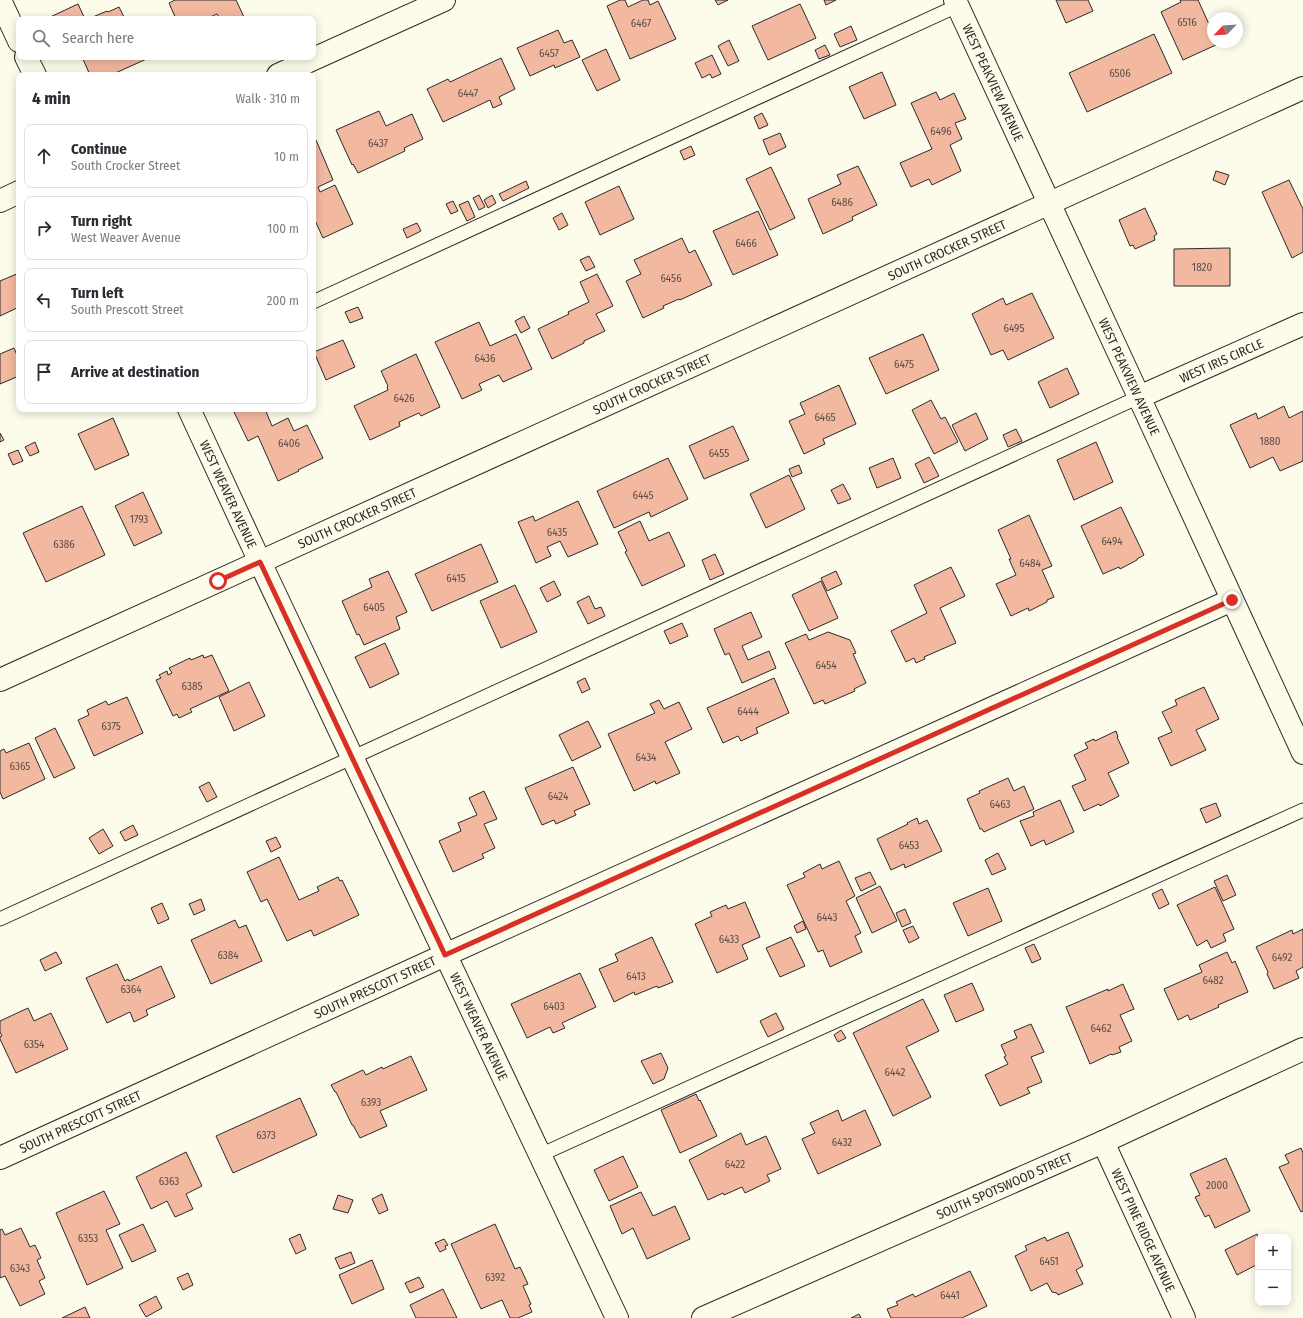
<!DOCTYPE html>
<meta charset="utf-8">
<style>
:root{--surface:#fff;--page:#f2f2f3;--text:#2b2b33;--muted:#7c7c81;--line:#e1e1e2}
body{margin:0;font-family:"Fira Sans Condensed",sans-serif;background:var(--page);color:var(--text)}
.controls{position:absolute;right:12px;bottom:12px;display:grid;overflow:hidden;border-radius:8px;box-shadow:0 2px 10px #0003}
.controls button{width:36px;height:36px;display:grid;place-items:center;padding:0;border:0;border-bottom:1px solid var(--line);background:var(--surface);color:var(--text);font:20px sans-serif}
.compass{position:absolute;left:1207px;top:12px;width:36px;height:36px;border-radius:50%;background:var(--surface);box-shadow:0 2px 10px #0003;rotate:245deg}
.stop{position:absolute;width:12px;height:12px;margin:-9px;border:3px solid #d93025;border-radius:50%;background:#fff}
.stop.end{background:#d93025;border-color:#fff;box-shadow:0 1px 4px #0008}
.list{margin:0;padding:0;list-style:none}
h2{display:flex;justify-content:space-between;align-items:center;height:52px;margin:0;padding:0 16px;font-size:17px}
h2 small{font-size:13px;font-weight:400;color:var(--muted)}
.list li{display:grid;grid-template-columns:26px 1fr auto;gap:12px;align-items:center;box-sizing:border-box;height:64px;margin:0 8px 8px;padding:0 8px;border:1px solid var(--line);border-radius:8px}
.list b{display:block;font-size:15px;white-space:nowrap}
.list p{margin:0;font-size:13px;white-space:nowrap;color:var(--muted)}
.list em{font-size:13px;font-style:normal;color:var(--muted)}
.icon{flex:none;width:22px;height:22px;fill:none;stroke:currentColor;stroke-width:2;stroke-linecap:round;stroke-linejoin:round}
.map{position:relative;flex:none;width:1303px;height:1318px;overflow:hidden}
.search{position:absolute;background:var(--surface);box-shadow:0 2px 10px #0003;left:16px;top:16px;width:300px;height:44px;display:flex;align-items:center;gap:10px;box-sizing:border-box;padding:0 14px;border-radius:8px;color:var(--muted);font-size:15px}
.panel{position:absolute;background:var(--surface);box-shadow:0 2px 10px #0003;left:16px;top:72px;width:300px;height:340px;border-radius:8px}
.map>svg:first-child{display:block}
</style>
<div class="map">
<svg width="1303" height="1318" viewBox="0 0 1303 1318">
<rect width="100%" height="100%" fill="#fdfbea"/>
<g fill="#f2b8a0" stroke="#2b2b2b">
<polygon points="175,0 236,0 244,17 239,19 220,19 217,14 206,19 176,19 169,3"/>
<polygon points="620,0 625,0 628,7 643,0 648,0 650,5 658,1 676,39 630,59 607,6"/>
<polygon points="715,0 728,0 718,5"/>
<polygon points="824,0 836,0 826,5"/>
<polygon points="1056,0 1088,0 1093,11 1066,23"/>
<polygon points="1180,0 1198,0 1213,33 1213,42 1217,42 1218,44 1183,60 1161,12 1181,2"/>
<polygon points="78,4 85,19 48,19 48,18"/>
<polygon points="800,4 816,38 768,60 752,26"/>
<polygon points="119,7 125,19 88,19 107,11 108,12"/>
<polygon points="851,26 857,40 840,47 834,34"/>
<polygon points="558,30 564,43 572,40 580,57 555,68 554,65 530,76 517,48"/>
<polygon points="1154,34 1172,73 1087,112 1069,73"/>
<polygon points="729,40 739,61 728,66 718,46"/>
<polygon points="825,45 830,55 819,59 815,50"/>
<polygon points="606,49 620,80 597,91 582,60"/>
<polygon points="712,55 721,74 712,78 710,74 702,78 695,63"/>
<polygon points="82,57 151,57 111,75 90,75"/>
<polygon points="501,58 515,89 499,97 502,104 493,108 490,100 443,122 427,89 448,79 450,82"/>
<polygon points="882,72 896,105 864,119 849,87"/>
<polygon points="936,92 940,100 954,93 966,119 955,123 962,139 950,145 961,171 932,185 929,179 911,187 900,163 932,149 911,103"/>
<polygon points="379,111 386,126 412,114 423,139 404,148 405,151 358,173 353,164 352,165 336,130"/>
<polygon points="762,113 768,125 759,129 754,117"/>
<polygon points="780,133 786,147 769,155 763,140"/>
<polygon points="316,140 333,180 318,187 320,192 335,185 353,224 323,238 313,216 313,141"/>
<polygon points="691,146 695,155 684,160 680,151"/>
<polygon points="858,166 877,205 852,217 853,220 823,234 808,199 841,184 837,175"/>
<polygon points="771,167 795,218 770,230 746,179"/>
<polygon points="1216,171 1229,175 1225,185 1213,180"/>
<polygon points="1289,180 1303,209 1303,252 1292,258 1262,192"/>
<polygon points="526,181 529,188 503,201 499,194"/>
<polygon points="619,186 634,219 600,235 585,202"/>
<polygon points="479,195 485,207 479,210 473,198"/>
<polygon points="492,195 496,203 488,208 484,200"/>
<polygon points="453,201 458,211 451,214 446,204"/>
<polygon points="468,201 475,217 467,221 459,205"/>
<polygon points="1145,208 1157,234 1154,236 1155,240 1135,249 1133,245 1130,246 1119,220"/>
<polygon points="758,211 778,255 733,275 713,231"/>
<polygon points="562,213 568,225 559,230 553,218"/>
<polygon points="417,223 421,231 407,238 403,229"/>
<polygon points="682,238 689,253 695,250 712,285 680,300 679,299 663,306 664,308 643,318 626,281 641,274 634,260"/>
<polygon points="1230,248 1230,286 1174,286 1174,249"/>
<polygon points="589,256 595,267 586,271 580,260"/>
<polygon points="19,273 19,307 0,316 0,281"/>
<polygon points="597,274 613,306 596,314 605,331 584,341 584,343 552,359 538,329 569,314 568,312 589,302 580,282"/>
<polygon points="1032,293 1054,338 1008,360 1003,350 991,355 972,314 1003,298 1006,305"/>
<polygon points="358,307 363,318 350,323 345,312"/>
<polygon points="524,316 530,328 521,333 515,321"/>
<polygon points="479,322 490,346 516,334 532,369 503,382 499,375 479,384 482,390 462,399 435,342"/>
<polygon points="923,334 939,370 886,394 869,358"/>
<polygon points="343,340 355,367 326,380 314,352"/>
<polygon points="14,348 19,360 19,376 0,384 0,354"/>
<polygon points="416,354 440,407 421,416 419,413 399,422 400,426 370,440 354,406 388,390 387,387 388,386 381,371"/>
<polygon points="1067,368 1079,394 1050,408 1038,382"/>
<polygon points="839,385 856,424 823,439 825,444 804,454 789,421 805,414 800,403"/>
<polygon points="931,400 941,419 945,417 958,442 934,454 912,410"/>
<polygon points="1284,406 1289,418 1303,411 1303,461 1280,471 1273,457 1250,468 1230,425 1256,413 1258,419"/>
<polygon points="240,409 265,409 272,426 288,418 294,431 307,425 323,458 298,470 299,471 278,481 258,436 248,441 234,412"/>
<polygon points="976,413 988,439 965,451 952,425"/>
<polygon points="113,418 129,455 95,470 78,434"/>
<polygon points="733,426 749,460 704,479 689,446"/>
<polygon points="1016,429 1022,441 1008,447 1003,435"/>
<polygon points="0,433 4,440 0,442"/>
<polygon points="35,442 39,452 30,456 25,447"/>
<polygon points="1096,442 1113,482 1074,500 1057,460"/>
<polygon points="18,450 23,461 13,465 8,454"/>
<polygon points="929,457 939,476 924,483 915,464"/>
<polygon points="668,458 688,499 651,517 649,512 614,528 597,491"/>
<polygon points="893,458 901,478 877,488 869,468"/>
<polygon points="799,465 802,473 792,477 789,469"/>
<polygon points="789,475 805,509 766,528 750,494"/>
<polygon points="843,484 851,499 838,504 831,490"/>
<polygon points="143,492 162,533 134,546 115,506"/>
<polygon points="578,501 598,544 568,557 560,541 547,547 551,556 536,563 518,522 533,516 535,521"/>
<polygon points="82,506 105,555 46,582 23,533"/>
<polygon points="1121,507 1144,555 1137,559 1137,560 1120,569 1119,567 1103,574 1081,526"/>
<polygon points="1029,515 1052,566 1042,570 1054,597 1047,600 1047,602 1029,611 1028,608 1011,616 996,584 1016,575 1009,559 1011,559 998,530"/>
<polygon points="640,521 649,541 669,532 685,566 642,586 625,552 627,551 618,532"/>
<polygon points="481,544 498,582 432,611 415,574"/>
<polygon points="715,554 724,574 710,580 702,560"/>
<polygon points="951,567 965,596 940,608 956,643 924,657 925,659 916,663 914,658 906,662 891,631 927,613 914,585"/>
<polygon points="388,571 407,612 396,617 400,629 364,645 359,634 357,635 342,601 372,587 369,579"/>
<polygon points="836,571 842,584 827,591 821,578"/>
<polygon points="554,581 561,595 547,602 540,588"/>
<polygon points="821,581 838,618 809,631 792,595"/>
<polygon points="515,585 537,632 501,648 480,601"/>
<polygon points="589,596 595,609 601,607 605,616 588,624 577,602"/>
<polygon points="751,612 762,637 742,646 748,660 769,651 776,668 742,683 729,653 725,655 714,629"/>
<polygon points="682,623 688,636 670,644 664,631"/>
<polygon points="828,632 850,640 856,653 853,654 866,683 854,689 855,691 825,704 823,700 814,704 785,643 806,634 809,640"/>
<polygon points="385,643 399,674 370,688 355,657"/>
<polygon points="203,655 204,658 212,655 229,691 190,709 192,712 179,718 177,714 173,716 156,680 161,678 159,675 167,671 168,675 172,673 169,668 190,658 191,660"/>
<polygon points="585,678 590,689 582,693 577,682"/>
<polygon points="774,678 789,713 756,728 758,733 741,741 738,736 723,743 707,708"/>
<polygon points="249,682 265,716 234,731 219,697"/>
<polygon points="1204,687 1219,719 1196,730 1206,750 1171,766 1158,738 1172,732 1162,712 1177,705 1175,700"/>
<polygon points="127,697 143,733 94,756 78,720 89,715 87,710 106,701 108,705"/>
<polygon points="659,700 664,709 679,702 692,729 665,742 680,773 656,784 655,781 634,791 608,734 655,713 650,704"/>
<polygon points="588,721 601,747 572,761 559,735"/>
<polygon points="55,728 75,768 54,778 35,738"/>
<polygon points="1116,731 1118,737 1117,737 1129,763 1108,773 1119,796 1100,806 1099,804 1084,811 1072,786 1086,780 1074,755 1088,748 1085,743 1094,739 1095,741"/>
<polygon points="29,743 45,779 3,799 0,792 0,751 4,749 6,753"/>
<polygon points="573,767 590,804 574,811 576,815 556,824 554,820 542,825 525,788"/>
<polygon points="1008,778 1014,791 1024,786 1034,809 984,832 982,829 980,829 967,799 980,793 979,791"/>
<polygon points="209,782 217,797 207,802 199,787"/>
<polygon points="484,791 497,819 484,824 495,848 482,854 484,858 453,872 439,841 461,831 458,823 477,815 469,798"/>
<polygon points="1060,800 1074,832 1046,845 1044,840 1031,846 1020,821 1034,816 1033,812"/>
<polygon points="1216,803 1221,816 1206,823 1200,809"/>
<polygon points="917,818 919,824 927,820 942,851 905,868 904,864 891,870 877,839 908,824 907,823"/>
<polygon points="133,825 138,835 125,841 120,832"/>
<polygon points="103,829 113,846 99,854 89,838"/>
<polygon points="276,837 281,847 271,852 266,841"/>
<polygon points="998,853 1006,869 992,875 985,860"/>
<polygon points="279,857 299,900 319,891 317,887 338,877 340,881 342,880 359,915 314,936 311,930 287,941 267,899 261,902 247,872"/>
<polygon points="839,861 855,896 846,901 861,933 855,936 862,952 830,967 823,950 818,952 787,885 805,877 803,873 820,864 822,869"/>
<polygon points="870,872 876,884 861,891 855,878"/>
<polygon points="1227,875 1236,895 1223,901 1214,881"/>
<polygon points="880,886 897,921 872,933 856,898"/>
<polygon points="1215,887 1234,929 1223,934 1226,941 1211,948 1207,940 1197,946 1177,905"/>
<polygon points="988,888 1002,921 968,936 953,903"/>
<polygon points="1162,889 1169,904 1159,909 1152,894"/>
<polygon points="201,899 205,910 194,915 189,904"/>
<polygon points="745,902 760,937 742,945 748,959 717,973 695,924 712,916 710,912 726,905 728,909"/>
<polygon points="162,903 169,919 158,924 151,908"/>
<polygon points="905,909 911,923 902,927 896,913"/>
<polygon points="235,920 239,928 246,925 262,961 211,984 191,940"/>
<polygon points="803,921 806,929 797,933 794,926"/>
<polygon points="913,926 919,938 909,943 903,930"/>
<polygon points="1303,929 1303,967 1296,971 1299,978 1274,989 1267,974 1268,972 1256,947 1292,930 1293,934"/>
<polygon points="652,937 673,982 658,988 657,986 635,995 634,992 614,1002 599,969 618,961 615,954"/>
<polygon points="791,937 805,966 780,977 766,948"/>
<polygon points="1034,944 1041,959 1032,963 1025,948"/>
<polygon points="56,952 62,963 45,971 40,960"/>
<polygon points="1227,952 1232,963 1235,961 1248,992 1218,1005 1219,1007 1190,1020 1188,1015 1178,1020 1164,989 1202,972 1199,965"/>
<polygon points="117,964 125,981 128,979 129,981 161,966 175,997 146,1010 148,1015 134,1022 130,1012 107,1023 86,978"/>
<polygon points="580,973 596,1007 562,1023 565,1028 553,1033 550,1027 527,1038 511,1004"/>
<polygon points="972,983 984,1010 956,1022 944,995"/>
<polygon points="1123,984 1134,1009 1120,1015 1132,1041 1119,1047 1121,1052 1112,1055 1111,1054 1090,1064 1066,1007 1108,989 1108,991"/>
<polygon points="923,999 939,1031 906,1047 931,1097 893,1116 853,1033"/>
<polygon points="28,1008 34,1021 51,1013 68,1049 16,1073 0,1039 0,1037 2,1036 0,1032 0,1021"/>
<polygon points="776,1013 784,1029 768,1037 760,1021"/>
<polygon points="1031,1024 1044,1052 1031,1057 1042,1082 1027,1088 1030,1093 1000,1106 985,1075 1008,1064 1004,1057 1006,1056 1001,1045 1017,1038 1014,1031"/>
<polygon points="841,1030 846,1038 838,1042 834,1035"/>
<polygon points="661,1053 668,1068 664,1079 653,1084 641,1061"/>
<polygon points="411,1056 427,1090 380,1111 387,1126 360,1138 353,1125 352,1125 336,1092 335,1092 331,1085 363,1070 366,1075 382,1067 383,1069"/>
<polygon points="696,1094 699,1101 700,1100 717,1136 680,1153 661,1110"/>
<polygon points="300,1098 317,1135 233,1173 216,1136"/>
<polygon points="838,1110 842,1121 865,1110 881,1145 818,1174 802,1139 815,1133 810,1123"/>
<polygon points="741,1133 746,1145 766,1136 781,1169 767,1175 770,1181 745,1193 742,1187 724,1195 723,1193 708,1200 689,1160"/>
<polygon points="1301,1148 1303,1153 1303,1211 1301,1212 1279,1167 1289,1163 1285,1155"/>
<polygon points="186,1152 202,1186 186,1194 193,1209 175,1217 167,1201 151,1209 136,1177"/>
<polygon points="623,1156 638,1187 609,1201 594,1170"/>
<polygon points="1226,1158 1250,1211 1215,1228 1209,1215 1205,1217 1195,1197 1200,1195 1190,1174"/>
<polygon points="104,1191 120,1224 106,1230 123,1268 87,1285 56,1213"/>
<polygon points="641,1192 653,1216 675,1206 690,1239 647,1259 633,1228 622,1234 610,1206"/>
<polygon points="382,1194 388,1210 379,1214 372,1199"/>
<polygon points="338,1195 353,1200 348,1213 333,1209"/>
<polygon points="143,1224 156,1251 132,1262 119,1235"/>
<polygon points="495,1224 515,1269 520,1267 528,1284 523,1286 531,1304 529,1305 532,1312 518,1318 510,1318 502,1300 481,1309 451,1244"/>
<polygon points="21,1228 30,1247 35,1245 41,1258 37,1260 45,1278 39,1281 45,1294 20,1306 5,1276 0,1278 0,1230 2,1229 5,1235"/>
<polygon points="1068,1232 1083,1266 1076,1270 1083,1284 1058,1295 1057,1293 1052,1292 1047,1283 1031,1291 1015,1256 1027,1250 1025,1246 1045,1237 1047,1241"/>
<polygon points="300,1234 306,1249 296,1254 289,1239"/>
<polygon points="1257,1234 1258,1237 1258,1264 1237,1275 1225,1250"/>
<polygon points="444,1239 448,1245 445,1246 446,1249 440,1252 435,1243"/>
<polygon points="351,1252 355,1263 340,1269 335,1258"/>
<polygon points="372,1260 384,1289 352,1304 339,1275"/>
<polygon points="970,1271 987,1306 962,1318 891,1318 887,1309 898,1305 896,1302 913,1294 915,1297"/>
<polygon points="188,1273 193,1285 183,1290 177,1278"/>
<polygon points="419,1277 424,1287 410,1293 405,1283"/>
<polygon points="443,1289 457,1318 416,1318 410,1305"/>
<polygon points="156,1296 162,1308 146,1317 139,1305"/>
<polygon points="85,1307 90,1318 62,1318"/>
<polygon points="859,1314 861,1318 851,1318"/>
</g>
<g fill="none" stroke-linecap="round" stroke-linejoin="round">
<defs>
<g id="lane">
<polyline points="313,302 957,6"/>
<polyline points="0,919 1139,397"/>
<polyline points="540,1155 1303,810"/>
</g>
<g id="street">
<polyline points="0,0 19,41"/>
<path id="s1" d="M955 0 1139 397 1303 753"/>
<polyline points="26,57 35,75"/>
<polyline points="278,75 444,0"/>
<polyline points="0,201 19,192"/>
<path id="s2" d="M1139 397 1303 324"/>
<path id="s3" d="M189 409 260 562 617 1318"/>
<path id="s4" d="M0 680 1303 88"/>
<path id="s5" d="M1103 1142 1184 1318"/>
<path id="s6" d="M0 1158 445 955 1232 600"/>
<path id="s7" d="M703 1318 1103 1142 1303 1049"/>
</g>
</defs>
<use href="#lane" stroke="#2b2b2b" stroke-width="15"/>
<use href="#street" stroke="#2b2b2b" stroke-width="24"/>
<use href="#lane" stroke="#fdfbea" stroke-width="13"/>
<use href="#street" stroke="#fdfbea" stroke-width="22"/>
</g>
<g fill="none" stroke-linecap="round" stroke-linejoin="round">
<polyline stroke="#d93025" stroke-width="5" points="218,581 260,562 445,955 1232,600"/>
</g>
<g text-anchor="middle" stroke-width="3" stroke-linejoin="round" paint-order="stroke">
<g font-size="11" fill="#5d4e48">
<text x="1187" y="26">6516</text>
<text x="641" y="27">6467</text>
<text x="549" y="57">6457</text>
<text x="1120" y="77">6506</text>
<text x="468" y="97">6447</text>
<text x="941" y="135">6496</text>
<text x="378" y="147">6437</text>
<text x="842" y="206">6486</text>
<text x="746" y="247">6466</text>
<text x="1202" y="271">1820</text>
<text x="671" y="282">6456</text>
<text x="1014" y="332">6495</text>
<text x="485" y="362">6436</text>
<text x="904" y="368">6475</text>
<text x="404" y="402">6426</text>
<text x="825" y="421">6465</text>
<text x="1270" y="445">1880</text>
<text x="289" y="447">6406</text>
<text x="719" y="457">6455</text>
<text x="643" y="499">6445</text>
<text x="139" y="523">1793</text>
<text x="557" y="536">6435</text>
<text x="1112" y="545">6494</text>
<text x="64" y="548">6386</text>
<text x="1030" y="567">6484</text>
<text x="456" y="582">6415</text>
<text x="374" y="611">6405</text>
<text x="826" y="669">6454</text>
<text x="192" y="690">6385</text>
<text x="748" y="715">6444</text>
<text x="111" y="730">6375</text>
<text x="646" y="761">6434</text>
<text x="20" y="770">6365</text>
<text x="558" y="800">6424</text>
<text x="1000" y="808">6463</text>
<text x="909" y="849">6453</text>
<text x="827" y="921">6443</text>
<text x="729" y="943">6433</text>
<text x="228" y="959">6384</text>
<text x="1282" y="961">6492</text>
<text x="636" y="980">6413</text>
<text x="1213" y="984">6482</text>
<text x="131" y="993">6364</text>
<text x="554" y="1010">6403</text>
<text x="1101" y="1032">6462</text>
<text x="34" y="1048">6354</text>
<text x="895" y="1076">6442</text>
<text x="371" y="1106">6393</text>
<text x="266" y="1139">6373</text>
<text x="842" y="1146">6432</text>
<text x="735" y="1168">6422</text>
<text x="169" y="1185">6363</text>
<text x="1217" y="1189">2000</text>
<text x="88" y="1242">6353</text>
<text x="1049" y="1265">6451</text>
<text x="20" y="1272">6343</text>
<text x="495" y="1281">6392</text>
<text x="950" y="1299">6441</text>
</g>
<g font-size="13" fill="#2b2b2b" stroke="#fdfbea">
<text dy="5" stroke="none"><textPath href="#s1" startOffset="91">WEST PEAKVIEW AVENUE</textPath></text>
<text dy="5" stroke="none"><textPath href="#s4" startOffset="1040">SOUTH CROCKER STREET</textPath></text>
<text dy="5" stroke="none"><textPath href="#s2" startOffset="90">WEST IRIS CIRCLE</textPath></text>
<text dy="5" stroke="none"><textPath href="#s1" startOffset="415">WEST PEAKVIEW AVENUE</textPath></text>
<text dy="5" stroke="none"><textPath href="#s4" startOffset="716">SOUTH CROCKER STREET</textPath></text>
<text dy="5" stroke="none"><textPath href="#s3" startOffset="94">WEST WEAVER AVENUE</textPath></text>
<text dy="5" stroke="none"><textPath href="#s4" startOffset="392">SOUTH CROCKER STREET</textPath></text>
<text dy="5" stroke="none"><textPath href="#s6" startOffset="412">SOUTH PRESCOTT STREET</textPath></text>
<text dy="5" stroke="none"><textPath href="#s3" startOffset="682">WEST WEAVER AVENUE</textPath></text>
<text dy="5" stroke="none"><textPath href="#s6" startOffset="88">SOUTH PRESCOTT STREET</textPath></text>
<text dy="5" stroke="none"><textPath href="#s7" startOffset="329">SOUTH SPOTSWOOD STREET</textPath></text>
<text dy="5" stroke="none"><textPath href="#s5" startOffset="97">WEST PINE RIDGE AVENUE</textPath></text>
</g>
</g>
</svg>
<div class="controls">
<button>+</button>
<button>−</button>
</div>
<svg class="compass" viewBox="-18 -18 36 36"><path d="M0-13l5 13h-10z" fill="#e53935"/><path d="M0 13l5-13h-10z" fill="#7c7c81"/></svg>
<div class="stop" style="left:218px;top:581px"></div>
<div class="stop end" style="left:1232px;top:600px"></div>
<div class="search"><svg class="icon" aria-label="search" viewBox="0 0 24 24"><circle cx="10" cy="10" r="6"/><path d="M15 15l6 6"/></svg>Search here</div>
<section class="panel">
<h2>4 min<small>Walk · 310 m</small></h2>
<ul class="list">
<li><svg class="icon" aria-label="ahead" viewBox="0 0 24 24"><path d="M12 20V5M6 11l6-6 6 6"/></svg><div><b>Continue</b><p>South Crocker Street</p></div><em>10 m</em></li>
<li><svg class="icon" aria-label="right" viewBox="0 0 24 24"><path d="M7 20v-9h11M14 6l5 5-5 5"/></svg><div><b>Turn right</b><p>West Weaver Avenue</p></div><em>100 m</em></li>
<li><svg class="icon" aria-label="left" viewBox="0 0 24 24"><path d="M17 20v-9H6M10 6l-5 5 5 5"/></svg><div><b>Turn left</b><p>South Prescott Street</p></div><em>200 m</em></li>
<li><svg class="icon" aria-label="arrive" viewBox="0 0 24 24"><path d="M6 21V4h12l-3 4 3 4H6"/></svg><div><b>Arrive at destination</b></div></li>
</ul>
</section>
</div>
